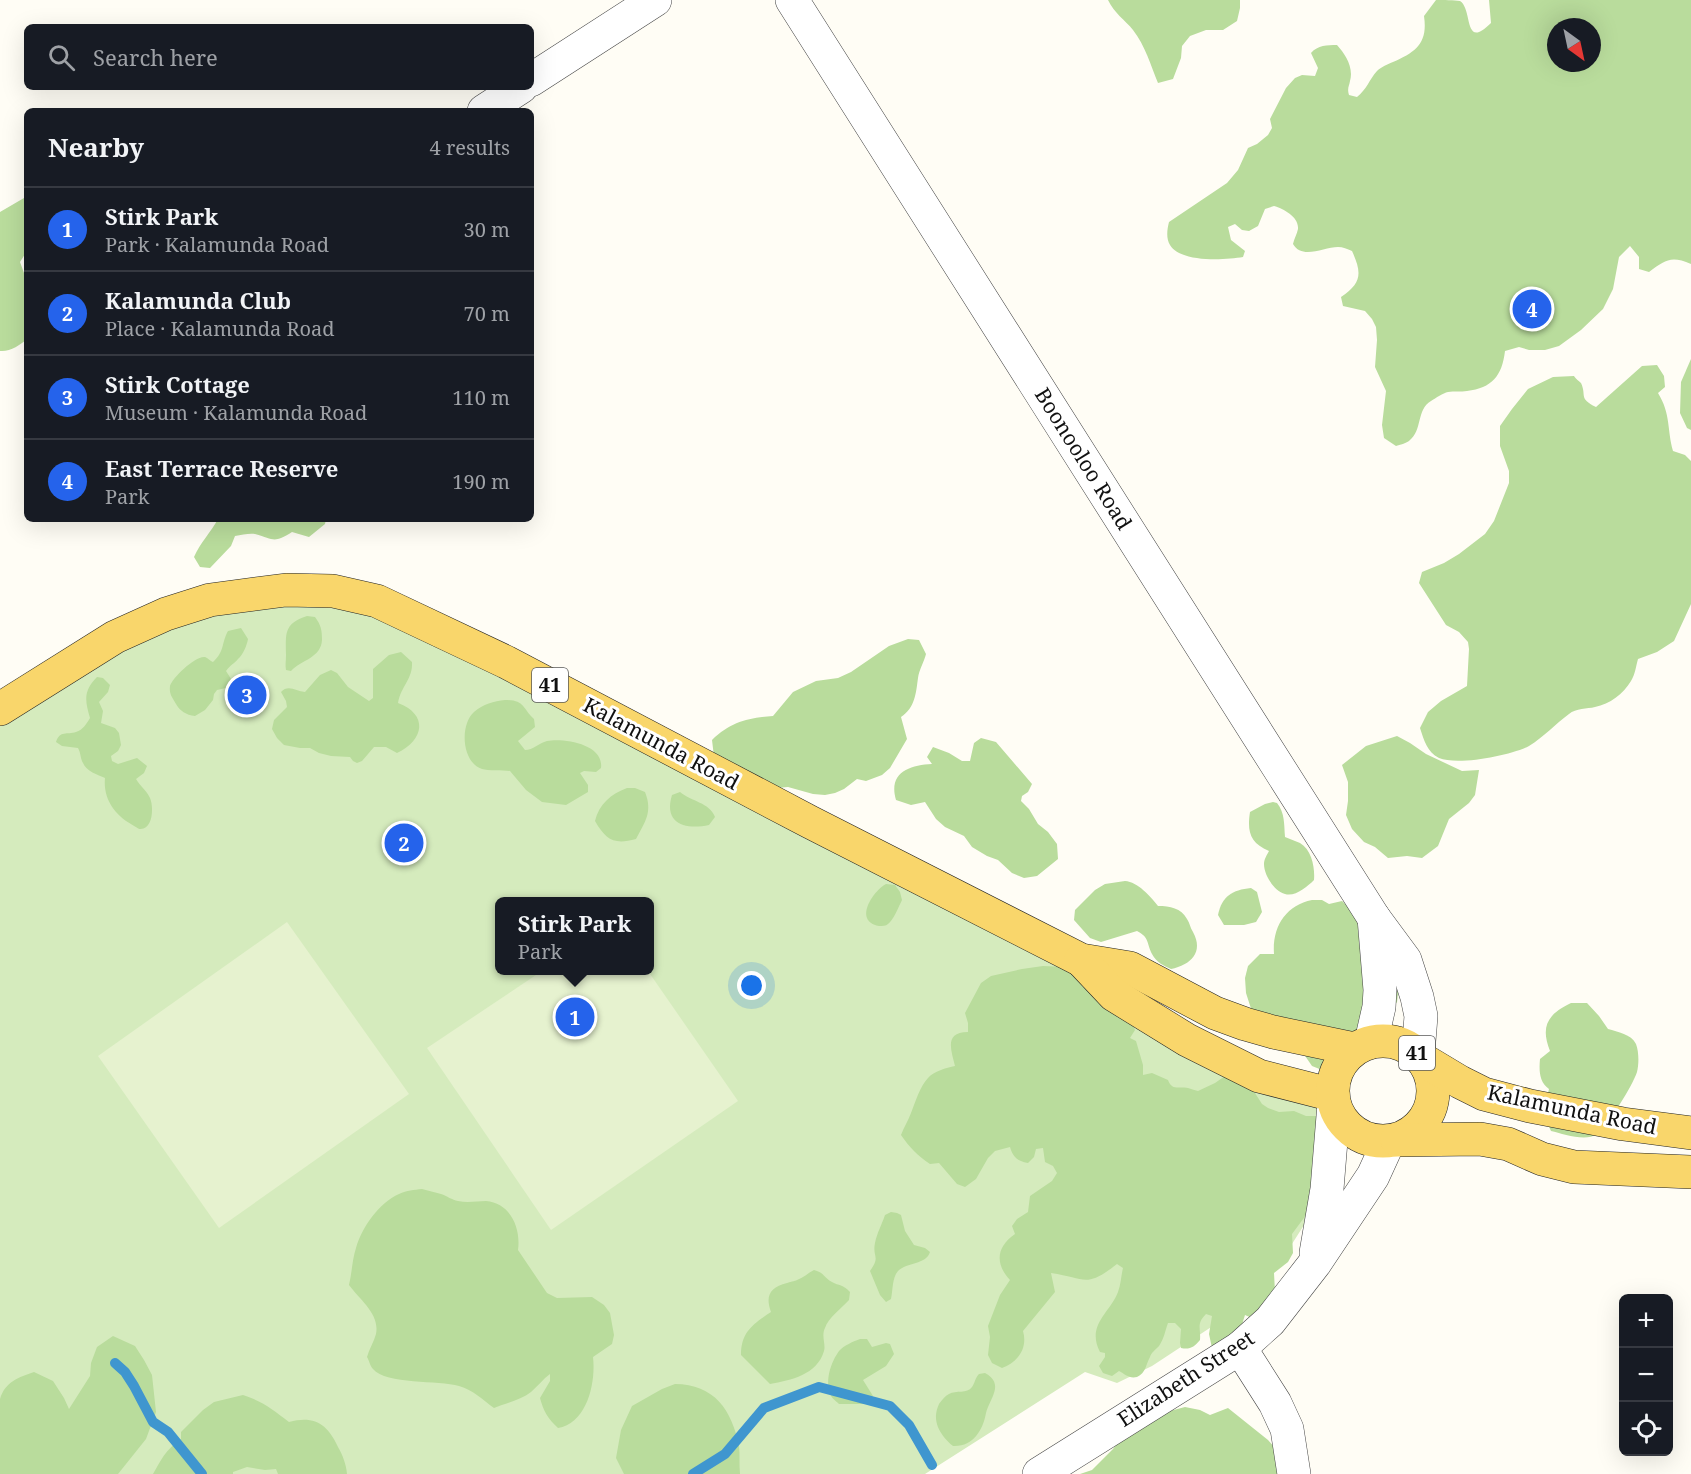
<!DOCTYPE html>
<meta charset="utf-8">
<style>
:root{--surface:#171b24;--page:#242831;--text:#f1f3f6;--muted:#9ea1a6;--line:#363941;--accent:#2563eb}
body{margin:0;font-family:"Noto Serif",serif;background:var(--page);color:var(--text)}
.controls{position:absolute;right:18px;bottom:18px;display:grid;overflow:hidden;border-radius:9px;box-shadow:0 6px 24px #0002}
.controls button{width:54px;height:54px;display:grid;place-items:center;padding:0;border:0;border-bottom:2px solid var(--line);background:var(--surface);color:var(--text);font:30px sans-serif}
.compass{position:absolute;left:1547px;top:18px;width:54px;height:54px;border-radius:50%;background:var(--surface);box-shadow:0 6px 24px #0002;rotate:147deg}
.you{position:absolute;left:752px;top:986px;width:21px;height:21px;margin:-15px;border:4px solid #fff;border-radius:50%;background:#1a73e8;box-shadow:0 0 0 9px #1a73e833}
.badge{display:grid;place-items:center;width:39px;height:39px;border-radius:50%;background:var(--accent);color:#fff;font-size:20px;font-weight:700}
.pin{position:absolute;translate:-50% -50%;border:3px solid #fff;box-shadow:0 2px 6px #0006}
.popup{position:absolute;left:495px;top:897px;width:159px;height:78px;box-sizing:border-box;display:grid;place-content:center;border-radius:9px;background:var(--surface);filter:drop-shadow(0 2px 4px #0005);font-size:20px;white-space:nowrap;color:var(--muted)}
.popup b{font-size:22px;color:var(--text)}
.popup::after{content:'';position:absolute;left:50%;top:100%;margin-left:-12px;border:12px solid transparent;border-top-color:var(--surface)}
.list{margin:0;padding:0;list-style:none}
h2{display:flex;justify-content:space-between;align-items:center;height:78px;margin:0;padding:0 24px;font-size:26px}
h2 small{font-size:20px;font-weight:400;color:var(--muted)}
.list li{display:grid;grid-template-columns:39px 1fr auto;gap:18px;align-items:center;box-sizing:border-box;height:84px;padding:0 24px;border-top:2px solid var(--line)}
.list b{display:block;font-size:22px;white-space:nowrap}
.list p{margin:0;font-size:20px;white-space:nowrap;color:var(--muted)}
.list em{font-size:20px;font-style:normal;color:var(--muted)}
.icon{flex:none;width:33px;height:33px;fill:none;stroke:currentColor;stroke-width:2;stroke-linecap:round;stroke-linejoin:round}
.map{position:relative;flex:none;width:1691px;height:1474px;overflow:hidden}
.search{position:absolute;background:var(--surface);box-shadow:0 6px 24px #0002;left:24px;top:24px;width:510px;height:66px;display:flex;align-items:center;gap:15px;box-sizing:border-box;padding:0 21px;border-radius:9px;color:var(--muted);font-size:22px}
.panel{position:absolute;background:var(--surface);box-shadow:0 6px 24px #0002;left:24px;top:108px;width:510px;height:414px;border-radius:9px}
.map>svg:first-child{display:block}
</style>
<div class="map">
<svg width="1691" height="1474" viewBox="0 0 1691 1474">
<rect width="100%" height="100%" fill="#fffdf5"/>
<path fill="#d5ebbd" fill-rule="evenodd" d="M377 601 1114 995 1333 1095 1327 1189 1283 1258 1228 1316 1152 1366 1117 1383 1085 1372 925 1474H0V709L166 614ZM500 902H650V970H500Z"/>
<g fill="#b9dc9c" fill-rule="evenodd">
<path d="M1108 0H1240V8L1237 21 1223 30H1206L1190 36 1182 46 1181 58 1173 79 1158 83C1151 66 1145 45 1133 30 1125 20 1114 13 1108 0Z"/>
<path d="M1436 0C1443 0 1455 0 1460 1 1473 9 1463 51 1491 23L1489 0H1691V264C1671 255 1665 260 1649 272L1639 269V257L1630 246 1619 257 1613 289 1603 309 1581 330 1559 346 1545 350H1529L1519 347 1505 351C1502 376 1492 388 1467 391 1461 392 1454 391 1448 392 1443 393 1436 398 1431 401 1416 410 1423 430 1409 441 1406 443 1400 445 1396 446L1384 438 1382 425 1386 391 1375 367 1377 340 1376 327 1372 319 1365 311 1343 306 1341 297C1362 283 1362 273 1352 251 1347 249 1343 247 1338 247 1324 247 1302 260 1293 244 1294 239 1297 234 1298 229 1299 217 1284 209 1274 206L1265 209 1258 226 1249 231 1242 230 1235 224 1228 227 1231 240 1245 251 1243 257C1225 260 1181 263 1170 245 1166 238 1167 230 1169 222L1227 183 1238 170 1248 148 1257 144 1268 135 1272 128 1270 119 1286 88 1295 78 1302 75 1315 76 1318 68 1311 53C1318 45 1327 45 1337 45 1345 54 1354 67 1350 81 1349 87 1347 88 1349 95L1357 97C1367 89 1369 80 1377 71 1381 67 1388 64 1393 62 1416 52 1428 43 1424 16ZM1556 27H1592V63H1556Z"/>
<path d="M24 198 27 199V251L20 262 24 273 27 272V339C20 345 10 352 0 351V212Z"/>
<polygon points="1691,359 1691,430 1687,428 1680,413 1681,382"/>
<path d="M1657 365 1664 376 1665 387 1658 393C1671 414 1667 430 1673 451L1685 455 1691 461V604L1674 641 1657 652 1638 659C1636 666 1635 675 1631 681 1623 694 1610 704 1595 707 1587 709 1576 708 1569 714 1555 724 1544 737 1529 746 1512 755 1458 766 1439 758 1427 752 1424 740 1420 728L1428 712 1441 701 1467 686 1469 649 1468 642 1459 632 1446 625 1419 583 1422 572 1444 563 1459 554 1485 534 1494 521 1509 483V471L1500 446V426L1512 409 1528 389 1553 377 1574 376C1574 377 1581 383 1581 383 1587 396 1578 398 1596 407L1642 366Z"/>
<path d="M218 519H326L325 524 309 537 292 532C273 544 274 539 255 534 249 533 242 535 235 536L231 546 210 568 200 567 194 557C200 543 211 532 218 519Z"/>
<path d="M307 616 315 617C321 625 322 630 322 640 321 658 301 660 291 671L286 670C285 665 286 661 286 655 286 634 283 624 307 616Z"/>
<path d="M241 628 248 639C247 645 243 655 238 659 234 664 231 664 226 671L233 682 230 687 217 690 214 694 213 700 205 710 195 716C186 715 180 711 176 704 172 697 169 694 170 686 172 678 196 655 205 657 206 657 212 662 213 662 225 651 221 644 228 631Z"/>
<path d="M908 639 919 640 926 654C924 662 919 670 918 678 916 693 915 708 901 717L907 739 890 768 882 775 866 781 857 779 844 789 835 793 825 795 813 794 788 787 765 789 715 765 712 740C731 722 747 718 773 716L793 692 816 681 838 678 851 672 889 646Z"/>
<path d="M401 652 412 662C413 679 401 686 398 703 428 714 425 740 397 753L386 747H374L362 761 357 763 353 761 350 757 331 756 319 753 310 748H300L284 745 277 738 272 729 274 720 287 707 286 701 281 692C288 684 296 691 305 692L320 675 331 670 337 673 348 687 369 701 373 698V669L389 655Z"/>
<path d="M97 677 103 678 110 685 108 692 99 702 103 711 101 723 115 728 119 733 121 745 118 751 111 756 112 761 118 764 137 758 147 766 144 773 136 779C140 786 147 791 150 798 154 807 153 831 139 829 138 828 132 825 131 824 114 814 103 798 105 778 98 775 86 771 83 763 80 758 81 753 78 748L62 746 56 742C60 730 67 735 76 732 83 730 87 723 90 718 85 701 83 691 97 677Z"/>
<path d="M505 700C525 700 522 708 534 719L535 727 518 741 525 750C533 750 539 743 547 741 564 738 604 744 601 768L596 772 584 771 580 773 588 785V792L566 805 542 802 526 790 510 771C502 770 488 771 482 769 461 762 460 724 474 712 483 704 494 701 505 700Z"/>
<polygon points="1397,736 1410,743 1426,754 1462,771 1479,770 1475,795 1469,803 1449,819 1438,846 1422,858 1407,856 1388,858 1375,847 1364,842 1352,829 1346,815 1348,801 1348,782 1342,765 1366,746"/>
<path d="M981 738 996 742 1032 784 1028 792 1022 796 1021 801 1029 809 1038 824 1048 832 1057 844 1058 859 1037 876 1024 878 1012 873 998 860 987 856 972 847 964 836 945 827 936 819 925 802 911 805 896 800C888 773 909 765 932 764L927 757 933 747 949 753 962 761H970L974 743Z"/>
<path d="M627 788H635L645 792C653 812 645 822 636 839 614 845 606 840 595 821 599 804 611 794 627 788Z"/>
<path d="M680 792C692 802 709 802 715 817L709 825C686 830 663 824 672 795Z"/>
<path d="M1273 802 1277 803C1285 813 1284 824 1285 837 1290 839 1295 841 1300 843 1312 850 1315 868 1314 880 1307 887 1295 897 1285 894 1274 891 1264 875 1264 864 1264 859 1267 855 1269 851 1250 843 1247 832 1250 812L1265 804Z"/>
<path d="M1125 881C1138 882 1150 896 1158 906 1170 906 1181 908 1187 919 1190 923 1190 928 1193 932 1204 952 1191 965 1171 969 1164 966 1156 962 1152 954 1146 942 1150 938 1137 931L1101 942 1090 938 1074 920 1075 910 1095 890 1105 884Z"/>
<path d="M886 884 895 885 900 892 902 900C899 906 893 921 888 924 886 926 882 926 879 926 853 921 873 891 886 884Z"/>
<path d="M1251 888 1257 892 1262 912 1256 922 1244 925H1224L1218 915C1222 896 1232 890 1251 888Z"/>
<path d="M1312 900H1322L1329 904 1342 901C1356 913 1358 919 1359 938L1400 978 1397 1002 1350 1061 1342 1069 1322 1070 1312 1066 1301 1050 1255 1021 1246 993 1245 978 1248 966 1260 954H1274C1272 927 1286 905 1312 900Z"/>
<path d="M1043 966 1067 967 1132 1023 1135 1030 1130 1038 1136 1041 1143 1065V1075L1152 1073 1168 1080C1172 1091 1178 1086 1188 1088 1191 1089 1194 1090 1198 1091L1215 1083 1225 1076H1244L1262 1104 1268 1108 1279 1112 1294 1111 1306 1116H1321L1312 1207 1292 1234 1293 1253 1288 1262 1274 1273 1275 1292 1254 1319 1245 1315 1240 1331 1212 1348 1209 1334 1212 1316 1206 1314C1196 1324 1201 1328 1200 1340 1194 1347 1190 1350 1181 1348L1180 1343 1181 1329 1175 1323H1168C1165 1331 1164 1339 1159 1346 1156 1349 1151 1353 1150 1357 1146 1364 1146 1373 1137 1377 1129 1379 1125 1374 1119 1371L1112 1376 1103 1373 1099 1366 1105 1357V1353L1100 1352C1086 1325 1110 1313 1118 1292 1121 1284 1121 1276 1123 1268L1117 1264C1085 1289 1086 1278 1051 1273L1055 1292 1023 1331C1028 1348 1018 1362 1002 1368L992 1363 988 1355 990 1337 988 1326 1000 1295 1010 1280C995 1264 996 1247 1015 1234L1012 1226 1017 1219 1028 1212 1030 1196 1052 1181 1057 1173 1053 1166 1045 1162 1043 1148 1036 1149 1034 1157 1028 1163C1017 1161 1013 1157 1010 1147L995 1151 988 1158 976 1179 965 1187 957 1184 939 1163 930 1164C918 1156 909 1147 901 1135 904 1127 908 1121 911 1113 915 1103 920 1086 928 1078 934 1071 946 1068 955 1066 951 1050 944 1032 968 1032V1023L965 1013 981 983 991 976 1022 969Z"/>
<path d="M1571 1003H1587L1599 1016 1608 1029C1618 1032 1631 1034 1636 1044 1639 1052 1639 1064 1637 1072 1633 1085 1607 1127 1597 1134 1586 1142 1563 1134 1551 1131L1543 1114 1549 1089C1539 1082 1539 1070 1540 1059L1550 1051C1540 1026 1548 1014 1571 1003Z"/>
<path d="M422 1189C428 1191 435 1192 441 1194 447 1196 452 1200 458 1201 468 1203 477 1201 486 1201 511 1203 521 1229 518 1250L547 1293 557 1298 592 1297 604 1305 610 1313 614 1335 612 1344 593 1357C596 1383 587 1423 558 1428 548 1419 543 1410 540 1398L550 1381V1374C543 1379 538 1386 531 1392 521 1400 506 1403 494 1408 483 1400 473 1390 459 1386 439 1380 386 1385 373 1369 370 1366 369 1360 367 1357 369 1349 374 1342 376 1334 380 1314 360 1300 349 1285 352 1273 352 1260 356 1248 362 1227 379 1203 399 1194 407 1190 414 1190 422 1189Z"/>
<path d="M891 1212 897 1213 901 1215 905 1231 914 1245 925 1248 930 1252C926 1265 907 1262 898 1271 892 1278 893 1290 891 1299L886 1302 880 1295 870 1271C881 1256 872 1257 875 1243 877 1233 882 1224 885 1215Z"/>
<path d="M814 1270C825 1273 824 1278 832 1282 839 1286 843 1284 850 1292L849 1300C842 1308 828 1318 825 1328 821 1336 826 1344 824 1351 817 1375 791 1380 770 1384L741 1355C741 1332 753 1324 771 1312 765 1296 770 1287 787 1283 789 1282 795 1281 797 1280 803 1278 808 1273 814 1270Z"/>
<path d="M113 1336 135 1346 144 1360 152 1375 156 1412 146 1439 118 1474H0V1399C5 1382 19 1377 34 1372L53 1381 64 1398 69 1409 90 1376 91 1363 97 1347Z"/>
<path d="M860 1339H867L872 1347 886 1343 890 1344 894 1354 886 1366 863 1380 873 1396 865 1404H839C836 1401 831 1398 830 1393 825 1380 831 1362 839 1351 843 1346 854 1341 860 1339Z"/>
<path d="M985 1373C1005 1384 990 1398 986 1413 983 1430 973 1447 953 1446 940 1435 931 1421 939 1404 942 1400 945 1396 949 1394 956 1390 967 1394 972 1387 975 1383 975 1378 979 1374Z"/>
<path d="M675 1384C714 1384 732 1410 739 1446 740 1455 739 1464 740 1474H624L616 1458 621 1430 632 1406 662 1389Z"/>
<path d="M243 1395C264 1402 272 1409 289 1422 315 1415 328 1425 338 1447 343 1456 346 1464 347 1474H278L276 1469 265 1470 247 1467 233 1472V1474H153C163 1457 164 1452 181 1439V1432L203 1410 214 1402Z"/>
<polygon points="1185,1407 1200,1410 1210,1415 1228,1408 1268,1440 1299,1474 1080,1474 1092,1470 1113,1449 1128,1430 1166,1412"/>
</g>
<g fill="#e6f2cf">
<polygon points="287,922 409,1094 219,1228 98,1056"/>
<polygon points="542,971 648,971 738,1101 551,1230 427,1048"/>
</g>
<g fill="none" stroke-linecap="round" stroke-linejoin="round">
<g stroke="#3f96cf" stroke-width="10">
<polyline points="115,1363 125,1372 134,1386 153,1422 168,1432 202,1474"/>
<polyline points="693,1474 725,1454 764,1408 819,1387 890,1406 909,1425 932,1465"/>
</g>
<defs>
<g id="minor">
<polyline points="531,80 655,0"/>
<polyline points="484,111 521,87"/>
<polyline points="1316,1253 1327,1189 1334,1104"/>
<polyline points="1240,1348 1275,1403 1287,1429 1294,1474"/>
<polyline points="1039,1474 1240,1348 1270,1321 1315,1263 1373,1176 1389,1141"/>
</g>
<g id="tertiary">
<polyline points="792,0 1374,918 1405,960 1417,997 1421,1016 1418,1054"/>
<polyline points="1371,1042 1379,1007 1380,990 1374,918"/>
</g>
<g id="primary">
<polyline points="0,709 115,637 166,614 210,600 286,590 333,591 377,601 506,662 810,822 1081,960 1130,968 1215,1013 1245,1024 1273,1032 1354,1049"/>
<polyline points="1081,960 1114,995 1187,1040 1259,1076 1333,1095"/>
<circle cx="1383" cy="1091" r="50"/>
<polyline points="1425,1061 1460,1082 1484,1094 1530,1106 1623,1124 1691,1133"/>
<polyline points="1397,1140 1480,1139 1508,1144 1542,1159 1574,1167 1691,1172"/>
</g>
</defs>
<use href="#minor" stroke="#444" stroke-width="34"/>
<use href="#tertiary" stroke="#444" stroke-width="34"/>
<use href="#primary" stroke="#222" stroke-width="34"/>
<use href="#minor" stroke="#fff" stroke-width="33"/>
<use href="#tertiary" stroke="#fff" stroke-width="33"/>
<use href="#primary" stroke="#f9d66b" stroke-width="33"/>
</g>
<g text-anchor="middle" stroke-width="6" stroke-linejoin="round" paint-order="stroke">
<g fill="#fff" stroke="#585858" stroke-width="1.5">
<rect x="532" y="668" width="36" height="34" rx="4.5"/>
<rect x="1399" y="1036" width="36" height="34" rx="4.5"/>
</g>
<g font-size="20" font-weight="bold" fill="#111">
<text x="550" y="692">41</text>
<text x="1417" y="1060">41</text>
</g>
<g font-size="21" fill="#111" stroke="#fff">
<text transform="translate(1083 459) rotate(58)" y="7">Boonooloo Road</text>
<text transform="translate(661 744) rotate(28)" y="7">Kalamunda Road</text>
<text transform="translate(1572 1110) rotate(12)" y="7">Kalamunda Road</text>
<text transform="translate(1186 1379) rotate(-33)" y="7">Elizabeth Street</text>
</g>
</g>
</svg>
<div class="controls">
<button>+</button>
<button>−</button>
<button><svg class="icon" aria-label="locate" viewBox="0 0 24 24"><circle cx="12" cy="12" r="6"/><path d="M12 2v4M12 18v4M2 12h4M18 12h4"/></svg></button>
</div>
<svg class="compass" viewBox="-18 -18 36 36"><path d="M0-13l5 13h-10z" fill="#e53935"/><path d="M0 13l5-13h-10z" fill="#9ea1a6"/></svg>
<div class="you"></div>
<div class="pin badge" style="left:575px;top:1017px">1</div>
<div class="popup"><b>Stirk Park</b>Park</div>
<div class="pin badge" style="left:404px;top:843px">2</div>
<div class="pin badge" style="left:247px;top:695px">3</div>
<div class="pin badge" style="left:1532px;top:309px">4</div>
<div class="search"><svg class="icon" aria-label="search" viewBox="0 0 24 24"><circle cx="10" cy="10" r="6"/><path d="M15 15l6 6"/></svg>Search here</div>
<section class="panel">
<h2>Nearby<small>4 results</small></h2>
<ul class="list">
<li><span class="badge">1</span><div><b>Stirk Park</b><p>Park · Kalamunda Road</p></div><em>30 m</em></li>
<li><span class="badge">2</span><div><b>Kalamunda Club</b><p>Place · Kalamunda Road</p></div><em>70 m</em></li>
<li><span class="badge">3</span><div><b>Stirk Cottage</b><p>Museum · Kalamunda Road</p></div><em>110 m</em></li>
<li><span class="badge">4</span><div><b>East Terrace Reserve</b><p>Park</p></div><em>190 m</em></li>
</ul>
</section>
</div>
